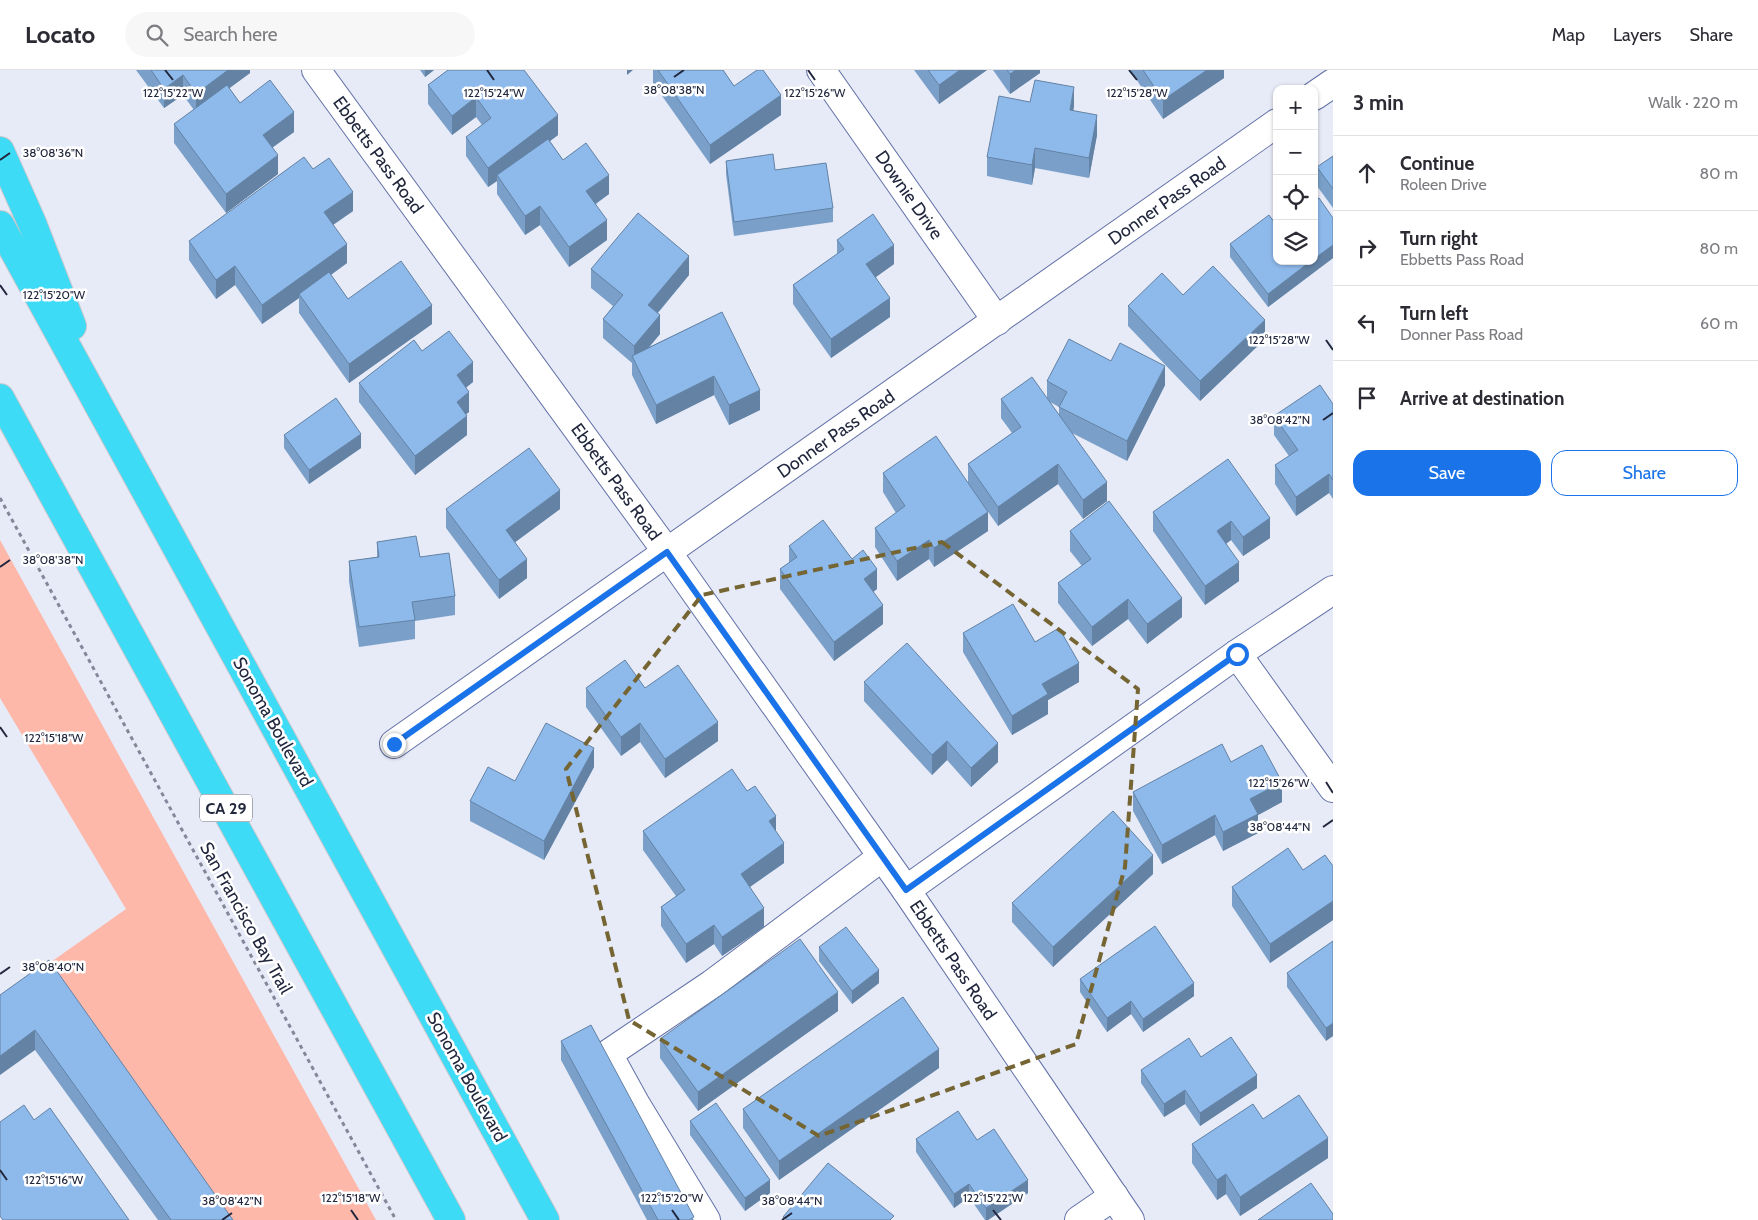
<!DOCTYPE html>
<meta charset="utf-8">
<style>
:root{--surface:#fff;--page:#f7f7f7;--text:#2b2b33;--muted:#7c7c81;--line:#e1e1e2;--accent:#1a73e8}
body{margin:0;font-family:Cabin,sans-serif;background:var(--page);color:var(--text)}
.controls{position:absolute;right:15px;top:15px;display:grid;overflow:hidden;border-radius:10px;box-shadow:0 1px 4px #0004}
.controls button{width:45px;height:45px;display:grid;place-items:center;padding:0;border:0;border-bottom:1px solid var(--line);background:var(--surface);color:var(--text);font:25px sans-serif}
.stop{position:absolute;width:15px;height:15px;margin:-11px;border:4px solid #1a73e8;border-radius:50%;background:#fff}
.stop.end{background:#1a73e8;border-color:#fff;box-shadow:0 1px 5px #0008}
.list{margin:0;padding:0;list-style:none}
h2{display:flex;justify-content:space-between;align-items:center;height:65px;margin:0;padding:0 20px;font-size:21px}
h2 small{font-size:16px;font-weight:400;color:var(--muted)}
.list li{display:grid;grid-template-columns:32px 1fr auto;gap:15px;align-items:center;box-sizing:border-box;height:75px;padding:0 20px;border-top:1px solid var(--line)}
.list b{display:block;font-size:19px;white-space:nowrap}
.list p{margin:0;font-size:16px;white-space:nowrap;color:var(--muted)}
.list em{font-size:16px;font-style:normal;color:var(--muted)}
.actions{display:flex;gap:10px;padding:15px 20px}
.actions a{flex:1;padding:11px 0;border:1px solid var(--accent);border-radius:15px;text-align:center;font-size:18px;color:var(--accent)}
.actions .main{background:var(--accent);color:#fff}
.icon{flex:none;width:28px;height:28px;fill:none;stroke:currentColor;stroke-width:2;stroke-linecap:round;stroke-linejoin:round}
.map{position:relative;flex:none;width:1333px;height:1150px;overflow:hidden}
header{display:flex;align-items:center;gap:30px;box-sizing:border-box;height:70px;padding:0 25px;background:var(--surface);border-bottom:1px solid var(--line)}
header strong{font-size:24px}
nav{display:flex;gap:28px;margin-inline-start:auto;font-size:18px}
.search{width:350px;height:45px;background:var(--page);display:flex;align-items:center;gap:12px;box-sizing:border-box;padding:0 18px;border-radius:28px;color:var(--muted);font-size:19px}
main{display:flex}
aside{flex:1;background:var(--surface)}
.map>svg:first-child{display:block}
</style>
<header>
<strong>Locato</strong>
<div class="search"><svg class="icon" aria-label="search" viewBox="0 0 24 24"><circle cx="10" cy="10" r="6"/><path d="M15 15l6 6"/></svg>Search here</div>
<nav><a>Map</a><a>Layers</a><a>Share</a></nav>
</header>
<main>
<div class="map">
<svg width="1333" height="1150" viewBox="0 0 1333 1150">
<rect width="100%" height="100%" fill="#e7eaf7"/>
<polygon fill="#feb8aa" points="0,470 376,1150 229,1150 51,892 126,839 0,628"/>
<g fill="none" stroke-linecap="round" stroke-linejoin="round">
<defs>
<g id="minor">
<polyline points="316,0 667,482 906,820 1130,1150"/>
<polyline points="821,0 997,251"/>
<polyline points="1314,26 1333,13"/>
<polyline points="1237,584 1333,718"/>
<polyline points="394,674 1277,53"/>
<polyline points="906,820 1237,584 1333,520"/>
<polyline points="706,1150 635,1033 608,984 712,914 882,787"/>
<polyline points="1079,1150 1114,1126"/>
</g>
<g id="highway">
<polyline points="0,81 32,153 72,256"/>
<polyline points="0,155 545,1150"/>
<polyline points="0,328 451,1150"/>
</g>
</defs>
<use href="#minor" stroke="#6372a7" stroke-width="30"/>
<use href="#highway" stroke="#c5c7cd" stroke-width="30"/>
<polyline stroke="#838799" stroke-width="3" stroke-dasharray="4 4" stroke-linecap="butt" points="0,428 396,1150"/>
<use href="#minor" stroke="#fff" stroke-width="28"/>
<use href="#highway" stroke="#3ddbf5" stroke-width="28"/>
</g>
<g fill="#7aa0ca" fill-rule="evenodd">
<polygon points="136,0 250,0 250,3 229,18 240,33 294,62 272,78 278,104 226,143 174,73 174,54 194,40 183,25 164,38"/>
<polygon points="420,0 434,0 425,7"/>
<polygon points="448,0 558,65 550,71 563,90 609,124 596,134 607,170 569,197 540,155 525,165 497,124 497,111 488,117 466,86 466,67 482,55 476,47 452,65 428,34 428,15"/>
<polygon points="653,0 723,0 734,16 781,45 710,94 653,13"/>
<polygon points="914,0 987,0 939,34"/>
<polygon points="993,0 1040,0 1040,3 1010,24"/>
<polygon points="1130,0 1224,0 1224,8 1163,49"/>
<polygon points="1030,32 1074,36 1073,41 1097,65 1089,108 1035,98 1032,115 987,106 987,87"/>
<polygon points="1333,86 1333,138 1317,116 1317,97"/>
<polygon points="726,91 775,100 833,138 833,152 734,166 726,104"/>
<polygon points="313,99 353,141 333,155 347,193 331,205 348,229 432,254 349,313 299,243 299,228 262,254 235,215 216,229 189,190 189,171"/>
<polygon points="1333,148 1333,188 1268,237 1230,187 1230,174 1277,191"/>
<polygon points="837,170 894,194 876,207 890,247 831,288 793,234 793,215 837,184"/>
<polygon points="591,199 689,205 658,243 660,264 649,277 722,242 760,340 729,355 714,325 656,354 632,305 632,293 603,268 603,249 613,236 591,218"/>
<polygon points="1128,236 1265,269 1200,331 1128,256"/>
<polygon points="422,281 473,312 466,317 469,342 466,344 467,365 415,405 359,332 359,313"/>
<path d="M1111 291 1165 315 1127 391 1072 363 1107 431 1083 449 1058 414 998 456 986 439 988 461 934 497 929 489 897 511 875 477V458L896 443 883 422V403L968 413V394L1012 363 1001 348V329L1047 328V311ZM1050 332 1059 337V345Z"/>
<polygon points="1333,334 1333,429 1329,423 1296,446 1275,414 1275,395 1289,386 1274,365 1274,346"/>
<polygon points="284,365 361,378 309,414 284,378"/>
<polygon points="446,439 560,439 515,472 527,508 499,529 446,458"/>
<polygon points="1153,442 1270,448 1270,468 1243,486 1231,470 1226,474 1239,511 1205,535 1153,461"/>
<polygon points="1070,461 1182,547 1147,574 1128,549 1092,576 1058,533 1058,513 1082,496 1070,481"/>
<polygon points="377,472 420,487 455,526 455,545 415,551 415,569 359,577 349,511 349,491 377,487"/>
<polygon points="789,476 852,489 877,519 873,522 883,554 834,591 780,519 780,499 789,493"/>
<polygon points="963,563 1035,572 1079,612 1048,630 1048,644 1012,665 963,582"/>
<polygon points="864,612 998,692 971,717 947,690 932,705 864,631"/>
<polygon points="586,618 645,618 718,671 665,708 640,672 621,686 586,637"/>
<polygon points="1231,692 1282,732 1258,745 1258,763 1223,781 1215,765 1162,794 1133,741 1133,722"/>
<polygon points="594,697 544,790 470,751 470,731"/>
<polygon points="643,761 776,761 784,793 750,817 764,857 722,886 714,874 686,893 661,856 661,837 676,826 643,780"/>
<polygon points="1333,796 1333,850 1270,893 1232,836 1232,817 1303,800"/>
<polygon points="1153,804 1053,897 1012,852 1012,833"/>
<polygon points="1333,871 1326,971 1287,917 1287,903"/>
<polygon points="819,877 879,913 852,934 819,891"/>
<polygon points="1080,909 1194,926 1143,962 1131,944 1107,962 1080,922"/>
<polygon points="0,925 233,1150 158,1150 35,980"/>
<polygon points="838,941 698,1041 660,988 660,969"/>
<polygon points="561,971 694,1150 647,1150 561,990"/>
<polygon points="1201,987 1257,1018 1200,1056 1185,1034 1164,1047 1141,1013 1141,1000"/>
<polygon points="939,998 779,1110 743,1058 743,1039"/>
<polygon points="1263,1049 1328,1088 1240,1146 1226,1124 1217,1130 1192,1093 1192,1074"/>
<polygon points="690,1051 770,1123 745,1141 690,1065"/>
<polygon points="916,1069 977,1070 1028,1123 988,1150 985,1150 969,1127 954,1138 916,1082"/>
</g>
<g fill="#6382a4">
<polygon points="228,0 250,0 250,3 196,43 196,24"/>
<polygon points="425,0 434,0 425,7"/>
<polygon points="627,0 633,0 627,5"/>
<polygon points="960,0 987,0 939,34 939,15"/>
<polygon points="1016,0 1040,0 1040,3 1010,24 1010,4"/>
<polygon points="1207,0 1224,0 1224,8 1163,49 1163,30"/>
<polygon points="183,5 183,25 164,38 164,19"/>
<polygon points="1074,17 1074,36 1070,59 1070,40"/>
<polygon points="781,25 781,45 710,94 710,75"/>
<polygon points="476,27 476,47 452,65 452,46"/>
<polygon points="294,42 294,62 263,84 263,65"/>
<polygon points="558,45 558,65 499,109 497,105 497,111 488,117 488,98"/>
<polygon points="1097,45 1097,65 1089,108 1089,88"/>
<polygon points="1035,78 1035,98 1032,115 1032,95"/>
<polygon points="278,85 278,104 226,143 226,124"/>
<polygon points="609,105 609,124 586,140 586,121"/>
<polygon points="353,122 353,141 324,161 324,142"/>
<polygon points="540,136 540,155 525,165 525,146"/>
<polygon points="607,150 607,170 569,197 569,177"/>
<polygon points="347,174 347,193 301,226 299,224 299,228 262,254 262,235"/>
<polygon points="894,175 894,194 866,214 866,194"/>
<polygon points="1333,175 1333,188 1268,237 1268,224 1311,191 1314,191 1314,189"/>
<polygon points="689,186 689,205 648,254 648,235"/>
<polygon points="235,196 235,215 216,229 216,210"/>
<polygon points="890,228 890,247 831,288 831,269"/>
<polygon points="432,235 432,254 349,313 349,294"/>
<polygon points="660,245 660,264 636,293 634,290 634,276"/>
<polygon points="1265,250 1265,269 1200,331 1200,311"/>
<polygon points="473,292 473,312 457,325 457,305"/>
<polygon points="1165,296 1165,315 1127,391 1127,371"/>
<polygon points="714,306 714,325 656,354 656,335"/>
<polygon points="760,320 760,340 729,355 729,335"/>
<polygon points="469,322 469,342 457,352 457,332"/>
<polygon points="467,346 467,365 415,405 415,386"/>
<polygon points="361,364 361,378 309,414 309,400"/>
<polygon points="1058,394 1058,414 998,456 998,437"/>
<polygon points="1329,404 1329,423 1296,446 1296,427"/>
<polygon points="1107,412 1107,431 1083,449 1083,430"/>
<polygon points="560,420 560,439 506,479 506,460"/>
<polygon points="988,442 988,461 934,497 934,478"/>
<polygon points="1270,448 1270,468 1243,486 1243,467"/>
<polygon points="1231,451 1231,470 1217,480 1217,461"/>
<polygon points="929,470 929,489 897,511 897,491"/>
<polygon points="527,489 527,508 499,529 499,510"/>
<polygon points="1239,492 1239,511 1205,535 1205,516"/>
<polygon points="877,499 877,519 864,529 864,509"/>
<polygon points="1182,528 1182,547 1147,574 1147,554"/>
<polygon points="1128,529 1128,549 1092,576 1092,557"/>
<polygon points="883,535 883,554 834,591 834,572"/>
<polygon points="1079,593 1079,612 1048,630 1048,644 1012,665 1012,646 1042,614"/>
<polygon points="718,652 718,671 665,708 665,689"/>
<polygon points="640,653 640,672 621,686 621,667"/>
<polygon points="947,671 947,690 932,705 932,685"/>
<polygon points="998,673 998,692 971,717 971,698"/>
<polygon points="594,678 594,697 544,790 544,771"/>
<polygon points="1282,712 1282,732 1258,745 1258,763 1223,781 1223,762 1250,729"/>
<polygon points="1215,745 1215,765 1162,794 1162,775"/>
<polygon points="776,746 776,765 769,751"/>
<polygon points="784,773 784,793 741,823 741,804"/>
<polygon points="1153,785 1153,804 1053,897 1053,877"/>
<polygon points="1333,831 1333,850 1270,893 1270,874"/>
<polygon points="764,838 764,857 722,886 722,867"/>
<polygon points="714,855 714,874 686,893 686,874"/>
<polygon points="879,900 879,913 852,934 852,921"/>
<polygon points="1194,913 1194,926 1143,962 1143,949"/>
<polygon points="838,922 838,941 698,1041 698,1022"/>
<polygon points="1131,931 1131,944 1107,962 1107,948"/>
<polygon points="1333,953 1333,966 1326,971 1326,958"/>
<polygon points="35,960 35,980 0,1005 0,986"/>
<polygon points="939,979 939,998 779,1110 779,1091"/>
<polygon points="1257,1005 1257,1018 1200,1056 1200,1043"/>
<polygon points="1185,1020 1185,1034 1164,1047 1164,1034"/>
<polygon points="1328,1068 1328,1088 1240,1146 1240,1127"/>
<polygon points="1226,1104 1226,1124 1217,1130 1217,1110"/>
<polygon points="770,1110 770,1123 745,1141 745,1128"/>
<polygon points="1028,1110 1028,1123 988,1150 986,1150 986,1138"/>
<polygon points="969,1114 969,1127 954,1138 954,1124"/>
</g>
<g fill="#8ebaeb" stroke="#6382a4">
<polygon points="151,0 228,0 196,24 183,5 164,19"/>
<polygon points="448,0 524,0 558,45 488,98 466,67 491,48 476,27 452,46 428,15"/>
<polygon points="658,0 723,0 734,16 757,0 763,0 781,25 710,75"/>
<polygon points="928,0 960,0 939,15"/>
<polygon points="1007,0 1016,0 1010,4"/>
<polygon points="1143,0 1207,0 1163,30"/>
<polygon points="270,10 294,42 263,65 278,85 226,124 174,54 227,15 240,33"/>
<polygon points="1035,10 1074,17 1070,40 1097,45 1089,88 1035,78 1032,95 987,87 999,26 1030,32"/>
<polygon points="548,69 563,90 586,73 609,105 586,121 607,150 569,177 540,136 525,146 497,105"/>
<polygon points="773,84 775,100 826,93 833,138 734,152 726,91"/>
<polygon points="1333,86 1333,119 1317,97"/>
<polygon points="304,87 313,99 329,88 353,122 324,142 347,174 262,235 235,196 216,210 189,171"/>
<polygon points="1319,128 1333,148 1333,175 1314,189 1314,131"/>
<polygon points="638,143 689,186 648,235 660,245 634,276 603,249 623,225 591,199"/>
<polygon points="873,144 894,175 866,194 890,228 831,269 793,215 844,179 837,170"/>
<polygon points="1269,145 1277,156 1277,191 1311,191 1268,224 1230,174"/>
<polygon points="401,191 432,235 349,294 299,224 329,202 348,229"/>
<polygon points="1213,196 1265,250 1200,311 1128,236 1162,203 1183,225"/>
<polygon points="722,242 760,320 729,335 714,306 656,335 632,286"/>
<polygon points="449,261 473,292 457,305 469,322 457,332 467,346 415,386 359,313 414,270 422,281"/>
<polygon points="1069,269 1111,291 1120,273 1165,296 1127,371 1059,337 1067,322 1047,311"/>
<polygon points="1032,307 1107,412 1083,430 1058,394 998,437 968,394 1021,357 1001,329"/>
<polygon points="1320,315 1333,334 1333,410 1329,404 1296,427 1275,395 1298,380 1274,346"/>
<polygon points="336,328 361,364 309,400 284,365"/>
<polygon points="936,366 988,442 934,478 929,470 897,491 875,458 905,436 883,403"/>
<polygon points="529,378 560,420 506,460 527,489 499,510 446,439"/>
<polygon points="1228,389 1270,448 1243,467 1231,451 1217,461 1239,492 1205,516 1153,442"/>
<polygon points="1109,431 1182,528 1147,554 1128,529 1092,557 1058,513 1091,489 1070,461"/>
<polygon points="823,450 852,489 863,480 877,499 864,509 883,535 834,572 780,499 797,487 789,476"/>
<polygon points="416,466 420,487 449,483 455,526 412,532 415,550 359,557 349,491 379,487 377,472"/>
<polygon points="1013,534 1035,572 1059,558 1079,593 1042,614 1048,624 1012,646 963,563"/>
<polygon points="907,573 998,673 971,698 947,671 932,685 864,612"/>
<polygon points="625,590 645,618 678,595 718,652 665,689 640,653 621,667 586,618"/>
<polygon points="546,653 594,678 544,771 470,731 488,697 515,711"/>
<polygon points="1222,674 1231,692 1262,675 1282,712 1250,729 1258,744 1223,762 1215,745 1162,775 1133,722"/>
<polygon points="732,699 747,721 755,716 776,746 769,751 784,773 741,804 764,838 722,867 714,855 686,874 661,837 685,820 643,761"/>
<polygon points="1113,741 1153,785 1053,877 1012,833"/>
<polygon points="1288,778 1303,800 1325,785 1333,796 1333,831 1270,874 1232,817"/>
<polygon points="1155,856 1194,913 1143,949 1131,931 1107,948 1080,909"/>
<polygon points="846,857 879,900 852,921 819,877"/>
<polygon points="800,869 838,922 698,1022 660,969"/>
<polygon points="1333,871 1333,953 1326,958 1287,903"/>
<polygon points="49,890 233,1150 171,1150 35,960 0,986 0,925"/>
<polygon points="903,927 939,979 779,1091 743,1039"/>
<polygon points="591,955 694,1147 689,1150 658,1150 561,971"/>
<polygon points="1231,967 1257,1005 1200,1043 1185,1020 1164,1034 1141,1000 1189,968 1201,987"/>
<polygon points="1299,1025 1328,1068 1240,1127 1226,1104 1217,1110 1192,1074 1253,1034 1263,1049"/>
<polygon points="716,1033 770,1110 745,1128 690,1051"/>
<polygon points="24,1035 34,1050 50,1038 129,1150 3,1150 0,1146 0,1052"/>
<polygon points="958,1041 977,1070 994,1059 1028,1110 986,1138 969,1114 954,1124 916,1069"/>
<polygon points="828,1093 894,1146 890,1150 787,1150 783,1147"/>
<polygon points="1311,1113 1333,1144 1333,1150 1258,1150"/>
</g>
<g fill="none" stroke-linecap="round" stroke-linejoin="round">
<polyline stroke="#1a73e8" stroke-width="6" points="394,674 667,482 906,820 1237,584"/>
</g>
<path fill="none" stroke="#756533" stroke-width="4" stroke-dasharray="10 6" stroke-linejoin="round" d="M942 472 1138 619 1125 797 1076 974 819 1066 629 950 566 699 702 525Z"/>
<path fill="none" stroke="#21273d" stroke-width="2" d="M165 0 173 10M487 0 494 10M808 0 815 10M1129 0 1137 10M674 7 684 0M0 90 10 83M0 215 7 225M1326 270 1333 280M1323 350 1333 343M0 497 10 490M0 657 7 667M1326 712 1333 723M1323 757 1333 750M0 904 10 897M0 1100 7 1110M351 1140 358 1150M672 1140 679 1150M993 1140 1001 1150M222 1150 232 1143M782 1150 792 1143"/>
<g text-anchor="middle" stroke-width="5" stroke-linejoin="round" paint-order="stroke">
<rect fill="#fff" stroke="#646877" stroke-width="1" x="200" y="724.5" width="52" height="27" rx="4"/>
<g font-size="16" font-weight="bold" fill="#21273d">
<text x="226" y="744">CA 29</text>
</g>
<g font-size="18" fill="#21273d" stroke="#fff">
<text transform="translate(378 85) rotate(54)" y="6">Ebbetts Pass Road</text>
<text transform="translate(909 125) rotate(55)" y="6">Downie Drive</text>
<text transform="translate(1167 131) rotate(-35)" y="6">Donner Pass Road</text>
<text transform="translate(836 364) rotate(-35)" y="6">Donner Pass Road</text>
<text transform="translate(616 412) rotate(54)" y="6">Ebbetts Pass Road</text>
<text transform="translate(273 652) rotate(61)" y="6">Sonoma Boulevard</text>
<text transform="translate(246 848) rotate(61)" y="6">San Francisco Bay Trail</text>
<text transform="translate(953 890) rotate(56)" y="6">Ebbetts Pass Road</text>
<text transform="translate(467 1007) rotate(61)" y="6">Sonoma Boulevard</text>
</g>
</g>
<g font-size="12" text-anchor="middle" fill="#21273d" stroke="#fff" stroke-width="5" stroke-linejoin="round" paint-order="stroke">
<text x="674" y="24">38°08'38"N</text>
<text x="173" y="27">122°15'22"W</text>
<text x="494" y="27">122°15'24"W</text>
<text x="815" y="27">122°15'26"W</text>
<text x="1137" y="27">122°15'28"W</text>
<text x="53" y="87">38°08'36"N</text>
<text x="54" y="229">122°15'20"W</text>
<text x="1279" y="274">122°15'28"W</text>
<text x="1280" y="354">38°08'42"N</text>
<text x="53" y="494">38°08'38"N</text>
<text x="54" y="672">122°15'18"W</text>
<text x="1279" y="717">122°15'26"W</text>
<text x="1280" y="761">38°08'44"N</text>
<text x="53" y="901">38°08'40"N</text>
<text x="54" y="1114">122°15'16"W</text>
<text x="351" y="1132">122°15'18"W</text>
<text x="672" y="1132">122°15'20"W</text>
<text x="993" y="1132">122°15'22"W</text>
<text x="232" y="1135">38°08'42"N</text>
<text x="792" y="1135">38°08'44"N</text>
</g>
</svg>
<div class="controls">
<button>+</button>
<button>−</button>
<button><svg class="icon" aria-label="locate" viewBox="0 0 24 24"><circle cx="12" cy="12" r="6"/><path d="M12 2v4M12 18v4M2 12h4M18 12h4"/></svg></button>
<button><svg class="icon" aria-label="layers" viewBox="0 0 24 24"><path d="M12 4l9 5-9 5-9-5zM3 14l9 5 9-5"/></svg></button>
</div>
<div class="stop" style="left:1237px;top:584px"></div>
<div class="stop end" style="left:394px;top:674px"></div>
</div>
<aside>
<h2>3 min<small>Walk · 220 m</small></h2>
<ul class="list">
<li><svg class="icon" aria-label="ahead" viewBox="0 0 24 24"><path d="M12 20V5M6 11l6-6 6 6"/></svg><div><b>Continue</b><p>Roleen Drive</p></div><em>80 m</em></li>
<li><svg class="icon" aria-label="right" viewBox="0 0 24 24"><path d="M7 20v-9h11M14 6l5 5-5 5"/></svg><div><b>Turn right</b><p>Ebbetts Pass Road</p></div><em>80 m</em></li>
<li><svg class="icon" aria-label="left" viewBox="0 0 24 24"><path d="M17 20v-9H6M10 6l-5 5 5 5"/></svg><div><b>Turn left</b><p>Donner Pass Road</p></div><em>60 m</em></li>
<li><svg class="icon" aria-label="arrive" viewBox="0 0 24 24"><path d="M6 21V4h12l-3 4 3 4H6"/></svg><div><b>Arrive at destination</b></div></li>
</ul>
<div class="actions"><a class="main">Save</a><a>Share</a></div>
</aside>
</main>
